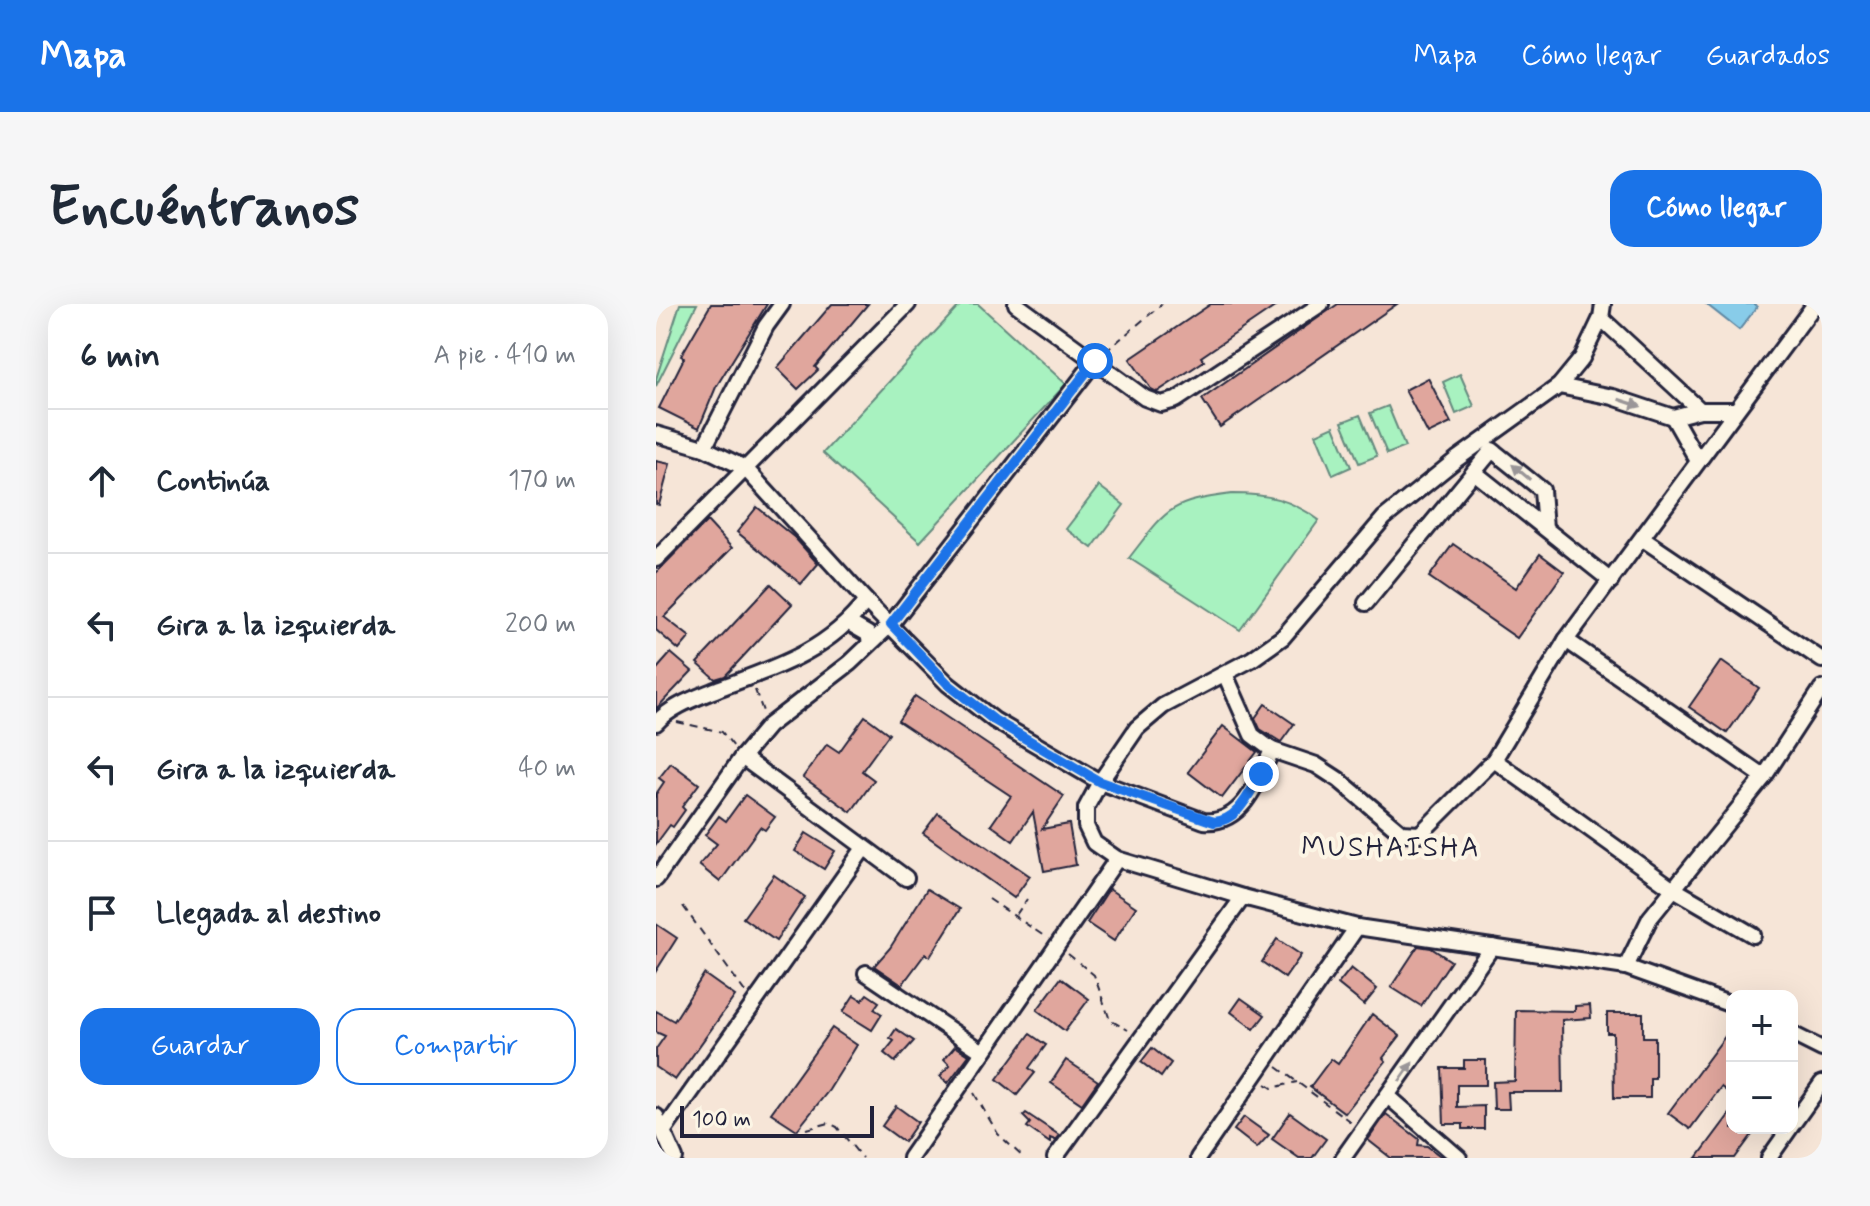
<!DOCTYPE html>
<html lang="es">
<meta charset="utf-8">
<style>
:root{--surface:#fff;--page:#f6f6f7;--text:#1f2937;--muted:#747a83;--line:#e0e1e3;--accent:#1a73e8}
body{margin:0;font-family:Mynerve,sans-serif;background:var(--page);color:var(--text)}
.controls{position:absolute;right:24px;bottom:24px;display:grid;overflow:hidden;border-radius:16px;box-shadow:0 8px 32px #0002}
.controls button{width:72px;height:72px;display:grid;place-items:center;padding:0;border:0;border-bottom:2px solid var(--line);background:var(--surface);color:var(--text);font:40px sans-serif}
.scale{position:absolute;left:24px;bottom:20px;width:194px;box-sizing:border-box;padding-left:8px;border:4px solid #22223b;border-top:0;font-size:22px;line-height:28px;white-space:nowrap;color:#22223b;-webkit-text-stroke:6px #fcf5e5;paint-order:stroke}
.stop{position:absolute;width:24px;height:24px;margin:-18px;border:6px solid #1a73e8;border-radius:50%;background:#fff}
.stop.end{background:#1a73e8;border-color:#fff;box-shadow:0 2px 8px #0008}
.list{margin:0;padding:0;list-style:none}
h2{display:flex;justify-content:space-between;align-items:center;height:104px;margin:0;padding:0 32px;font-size:34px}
h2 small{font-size:26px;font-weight:400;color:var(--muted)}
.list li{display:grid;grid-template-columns:52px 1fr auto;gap:24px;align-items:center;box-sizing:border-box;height:144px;padding:0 32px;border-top:2px solid var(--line)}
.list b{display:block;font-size:30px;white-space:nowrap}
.list em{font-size:26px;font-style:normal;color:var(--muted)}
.actions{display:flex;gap:16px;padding:24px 32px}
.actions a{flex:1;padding:18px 0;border:2px solid var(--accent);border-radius:24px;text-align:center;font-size:28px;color:var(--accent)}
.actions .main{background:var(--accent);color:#fff}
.icon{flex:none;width:44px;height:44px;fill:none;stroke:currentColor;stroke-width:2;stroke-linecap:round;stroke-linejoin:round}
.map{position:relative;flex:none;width:1166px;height:854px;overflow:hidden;border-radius:24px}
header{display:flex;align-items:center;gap:48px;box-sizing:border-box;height:112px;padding:0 40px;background:var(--accent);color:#fff}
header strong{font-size:38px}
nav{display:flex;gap:44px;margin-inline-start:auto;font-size:28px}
.intro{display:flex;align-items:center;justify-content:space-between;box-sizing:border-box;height:192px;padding:0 48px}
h1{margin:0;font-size:56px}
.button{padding:20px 36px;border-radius:24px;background:var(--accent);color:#fff;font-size:28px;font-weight:700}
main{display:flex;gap:48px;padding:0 48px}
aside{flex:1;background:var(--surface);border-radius:24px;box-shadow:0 8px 32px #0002}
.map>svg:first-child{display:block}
</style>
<header>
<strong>Mapa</strong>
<nav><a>Mapa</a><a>Cómo llegar</a><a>Guardados</a></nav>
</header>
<div class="intro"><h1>Encuéntranos</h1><a class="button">Cómo llegar</a></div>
<main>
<aside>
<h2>6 min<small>A pie · 410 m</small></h2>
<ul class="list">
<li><svg class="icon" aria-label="ahead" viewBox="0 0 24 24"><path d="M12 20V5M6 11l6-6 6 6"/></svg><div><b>Continúa</b></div><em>170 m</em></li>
<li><svg class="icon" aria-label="left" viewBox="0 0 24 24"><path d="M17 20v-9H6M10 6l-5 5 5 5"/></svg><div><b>Gira a la izquierda</b></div><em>200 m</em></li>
<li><svg class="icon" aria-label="left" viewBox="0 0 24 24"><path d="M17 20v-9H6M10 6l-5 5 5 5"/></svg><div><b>Gira a la izquierda</b></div><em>40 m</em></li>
<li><svg class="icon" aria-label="arrive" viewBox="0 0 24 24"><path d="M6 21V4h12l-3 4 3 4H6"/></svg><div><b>Llegada al destino</b></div></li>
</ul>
<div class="actions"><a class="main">Guardar</a><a>Compartir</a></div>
</aside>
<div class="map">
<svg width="1166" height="854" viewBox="0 0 1166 854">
<rect width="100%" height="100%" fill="#f6e5d7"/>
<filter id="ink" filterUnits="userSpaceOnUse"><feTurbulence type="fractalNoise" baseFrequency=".0125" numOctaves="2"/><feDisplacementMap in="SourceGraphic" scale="16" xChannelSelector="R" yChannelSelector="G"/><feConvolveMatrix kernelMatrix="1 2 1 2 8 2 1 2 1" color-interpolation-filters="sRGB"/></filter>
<g filter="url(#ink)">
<g fill="#a8f2c0" stroke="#658a7e" stroke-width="2">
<polygon points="24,0 41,0 0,82 0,75"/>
<polygon points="305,0 322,0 410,80 264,238 167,149"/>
<polygon points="804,70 818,102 800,110 787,78"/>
<polygon points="732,102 749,143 731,150 714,109"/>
<polygon points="704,111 721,152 703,159 686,118"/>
<polygon points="678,122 695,163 677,171 660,130"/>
<polygon points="443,182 468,201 436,244 410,225"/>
<path d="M576 190C612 190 634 195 663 216L584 326 473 254C511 205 512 198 576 190Z"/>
</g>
<polygon fill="#88cce9" stroke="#5f88a3" stroke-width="2" points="1050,0 1098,0 1101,3 1083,26"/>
<g fill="#e0a69d" stroke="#22223b" stroke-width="2">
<polygon points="55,0 111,0 60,83 43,124 3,104 28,54 25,52"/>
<polygon points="176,0 212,0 159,63 162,66 142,85 121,64"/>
<polygon points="555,0 623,0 545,53 548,57 501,88 495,85 474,55"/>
<polygon points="682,0 741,0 564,123 546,95"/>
<polygon points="772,74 795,119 772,130 749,86"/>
<polygon points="0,157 14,160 3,201 0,200"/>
<polygon points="101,203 139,234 162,260 145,280 81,228"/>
<polygon points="51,217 76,244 8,313 34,333 23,346 0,326 0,269"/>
<polygon points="797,240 860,284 884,250 908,268 861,334 773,273"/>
<polygon points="115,280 136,300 69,372 59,375 41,359"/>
<polygon points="15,349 36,367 0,405 0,366"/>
<polygon points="1065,357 1103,384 1071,429 1033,403"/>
<polygon points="259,392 408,492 386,525 413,520 420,561 388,567 377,508 357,537 335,521 355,492 242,417"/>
<polygon points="609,400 638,420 625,438 604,425 599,414"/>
<polygon points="209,412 233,430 206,467 218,476 195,508 147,473 171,440 183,448"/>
<polygon points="567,422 601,448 566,494 532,468"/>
<polygon points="15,459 43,480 26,503 29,506 17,523 14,521 0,540 0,490 8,478 3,474"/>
<polygon points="89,491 119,513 109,526 104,523 64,578 43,561 61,540 49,531 63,512 70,517"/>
<polygon points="282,509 374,572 358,594 267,529"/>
<polygon points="150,529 179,547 168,565 139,547"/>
<polygon points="118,571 149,593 120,637 87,614"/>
<polygon points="271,585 304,605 274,653 269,650 246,681 218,662 234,644"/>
<polygon points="453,585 480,603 458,637 431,619"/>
<polygon points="0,620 21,634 0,667"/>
<polygon points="621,635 645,651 629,674 606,658"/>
<polygon points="762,642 775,644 795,657 765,702 735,683"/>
<polygon points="695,664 721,685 708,701 682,680"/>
<polygon points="48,670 79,692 19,776 0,763 0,745 9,732 0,728 0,707 18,717"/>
<polygon points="405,674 433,695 409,727 381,706"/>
<polygon points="211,690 223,698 218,705 226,710 216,726 187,708 198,691 206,696"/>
<polygon points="585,694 609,711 598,725 575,708"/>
<polygon points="934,701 935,714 906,716 907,788 852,788 853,805 838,805 837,778 859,777 860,706 919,707 919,702"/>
<polygon points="951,709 987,709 987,733 999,733 999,774 994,774 994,794 958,794 957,729 951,729"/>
<polygon points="716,710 744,732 727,754 730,757 689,809 654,783 675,755 682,760"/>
<polygon points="1076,723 1076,791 1065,783 1034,825 1012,809"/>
<polygon points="176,724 201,741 173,786 141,826 115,809"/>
<polygon points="240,725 258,737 239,758 228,749 238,737 234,734"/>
<polygon points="374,730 390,741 373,764 379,769 361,791 341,775"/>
<polygon points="299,742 313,751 292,779 284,772 294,761 288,755"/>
<polygon points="496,744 515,759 505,773 485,758"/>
<polygon points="410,756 442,777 426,800 395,779"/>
<polygon points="808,756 830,756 830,781 801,781 801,803 828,802 828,825 807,825 807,820 788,820 786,764 808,764"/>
<polygon points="240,802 262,818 248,838 226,822"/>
<polygon points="1076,807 1076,824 1101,824 1079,854 1041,854"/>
<polygon points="370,809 403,831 399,836 394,834 394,839 371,823 374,819 367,812"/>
<polygon points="634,809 670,835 656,854 643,854 616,835"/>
<polygon points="730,810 763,835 762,841 771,842 787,854 735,854 712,836"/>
<polygon points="588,813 613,831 601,844 578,826"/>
</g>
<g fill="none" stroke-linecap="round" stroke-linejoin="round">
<defs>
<g id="minor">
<polyline points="360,0 489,94 505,100 520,96 665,0"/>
<polyline points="947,0 945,14 926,54 903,82 801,155 728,214 627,333 596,355 507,402 481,424 444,478 430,504 430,522 438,539 461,555 587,593 701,623 970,663 1076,701"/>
<polyline points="945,14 1044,106"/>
<polyline points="903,82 957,93 1017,113 1044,106 1078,106"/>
<polyline points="1017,113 1042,157"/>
<path d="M0 130 48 144 89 164 210 297 292 380 338 416 444 478 548 517C587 521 603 475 616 446"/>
<polyline points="48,144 110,22 126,0"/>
<polyline points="818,168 955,277"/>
<polyline points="987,235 1166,356"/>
<polyline points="0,255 252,0"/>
<polyline points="710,299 836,146 886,186 889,224"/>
<polyline points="193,319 212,330 214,339"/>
<polyline points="910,336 1108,473"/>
<polyline points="569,370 596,431 616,446 660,461 683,476 746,529 764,530 838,456 910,336 1159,0"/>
<path d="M0 419C16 401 43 393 64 384 121 363 172 347 210 297"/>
<polyline points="86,453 250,574"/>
<polyline points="838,456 1016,584 1097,631"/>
<polyline points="0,575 86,453 112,422 194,359 235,320 439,57"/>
<polyline points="970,663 994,614 1108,473 1166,384"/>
<polyline points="210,669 327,748"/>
<polyline points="1136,730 1166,745"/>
<polyline points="733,793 803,854"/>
<polyline points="0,812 19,854"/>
<polyline points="1136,821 1166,779"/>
<polyline points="9,825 208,544"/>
<polyline points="254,854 461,555"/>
<polyline points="399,854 587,593"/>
<polyline points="542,854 701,623"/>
<polyline points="687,854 836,643"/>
<polyline points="1113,854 1134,824"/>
</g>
</defs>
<use href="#minor" stroke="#22223b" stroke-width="20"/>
<g stroke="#22223b" stroke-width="2" stroke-dasharray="8 6" stroke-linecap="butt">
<polyline points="449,48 506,0"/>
<polyline points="99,386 108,410"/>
<polyline points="21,418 66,428 78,443"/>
<polyline points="333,595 391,634"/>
<polyline points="27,602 89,688"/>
<polyline points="360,611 371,595"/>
<polyline points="412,650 438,671 454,716 472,726"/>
<polyline points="621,763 696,819"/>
<polyline points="610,780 616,784 641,778"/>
<polyline points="318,789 342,830 368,854"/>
<polyline points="151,825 173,819 181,823 206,854"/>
</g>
<use href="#minor" stroke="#fcf5e5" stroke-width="14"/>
</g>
<defs><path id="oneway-solid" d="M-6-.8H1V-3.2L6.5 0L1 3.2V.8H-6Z" transform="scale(2)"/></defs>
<g fill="#9a9698">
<use href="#oneway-solid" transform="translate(974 99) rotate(18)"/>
<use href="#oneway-solid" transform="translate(865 168) rotate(-140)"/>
<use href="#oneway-solid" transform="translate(750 768) rotate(-55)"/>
</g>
</g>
<g fill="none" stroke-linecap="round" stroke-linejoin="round" filter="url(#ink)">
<path stroke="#1a73e8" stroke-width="10" d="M439 57 235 320 292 380 338 416 444 478 558 518C583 516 593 489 605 470"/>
</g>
<g text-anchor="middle" stroke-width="8" stroke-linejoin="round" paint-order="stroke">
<g font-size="28" letter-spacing="2" fill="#22223b" stroke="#fcf5e5">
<text x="735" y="552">MUSHAISHA</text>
</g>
</g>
</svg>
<div class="controls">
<button>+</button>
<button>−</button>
</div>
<div class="scale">100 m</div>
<div class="stop" style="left:439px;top:57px"></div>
<div class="stop end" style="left:605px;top:470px"></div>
</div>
</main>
